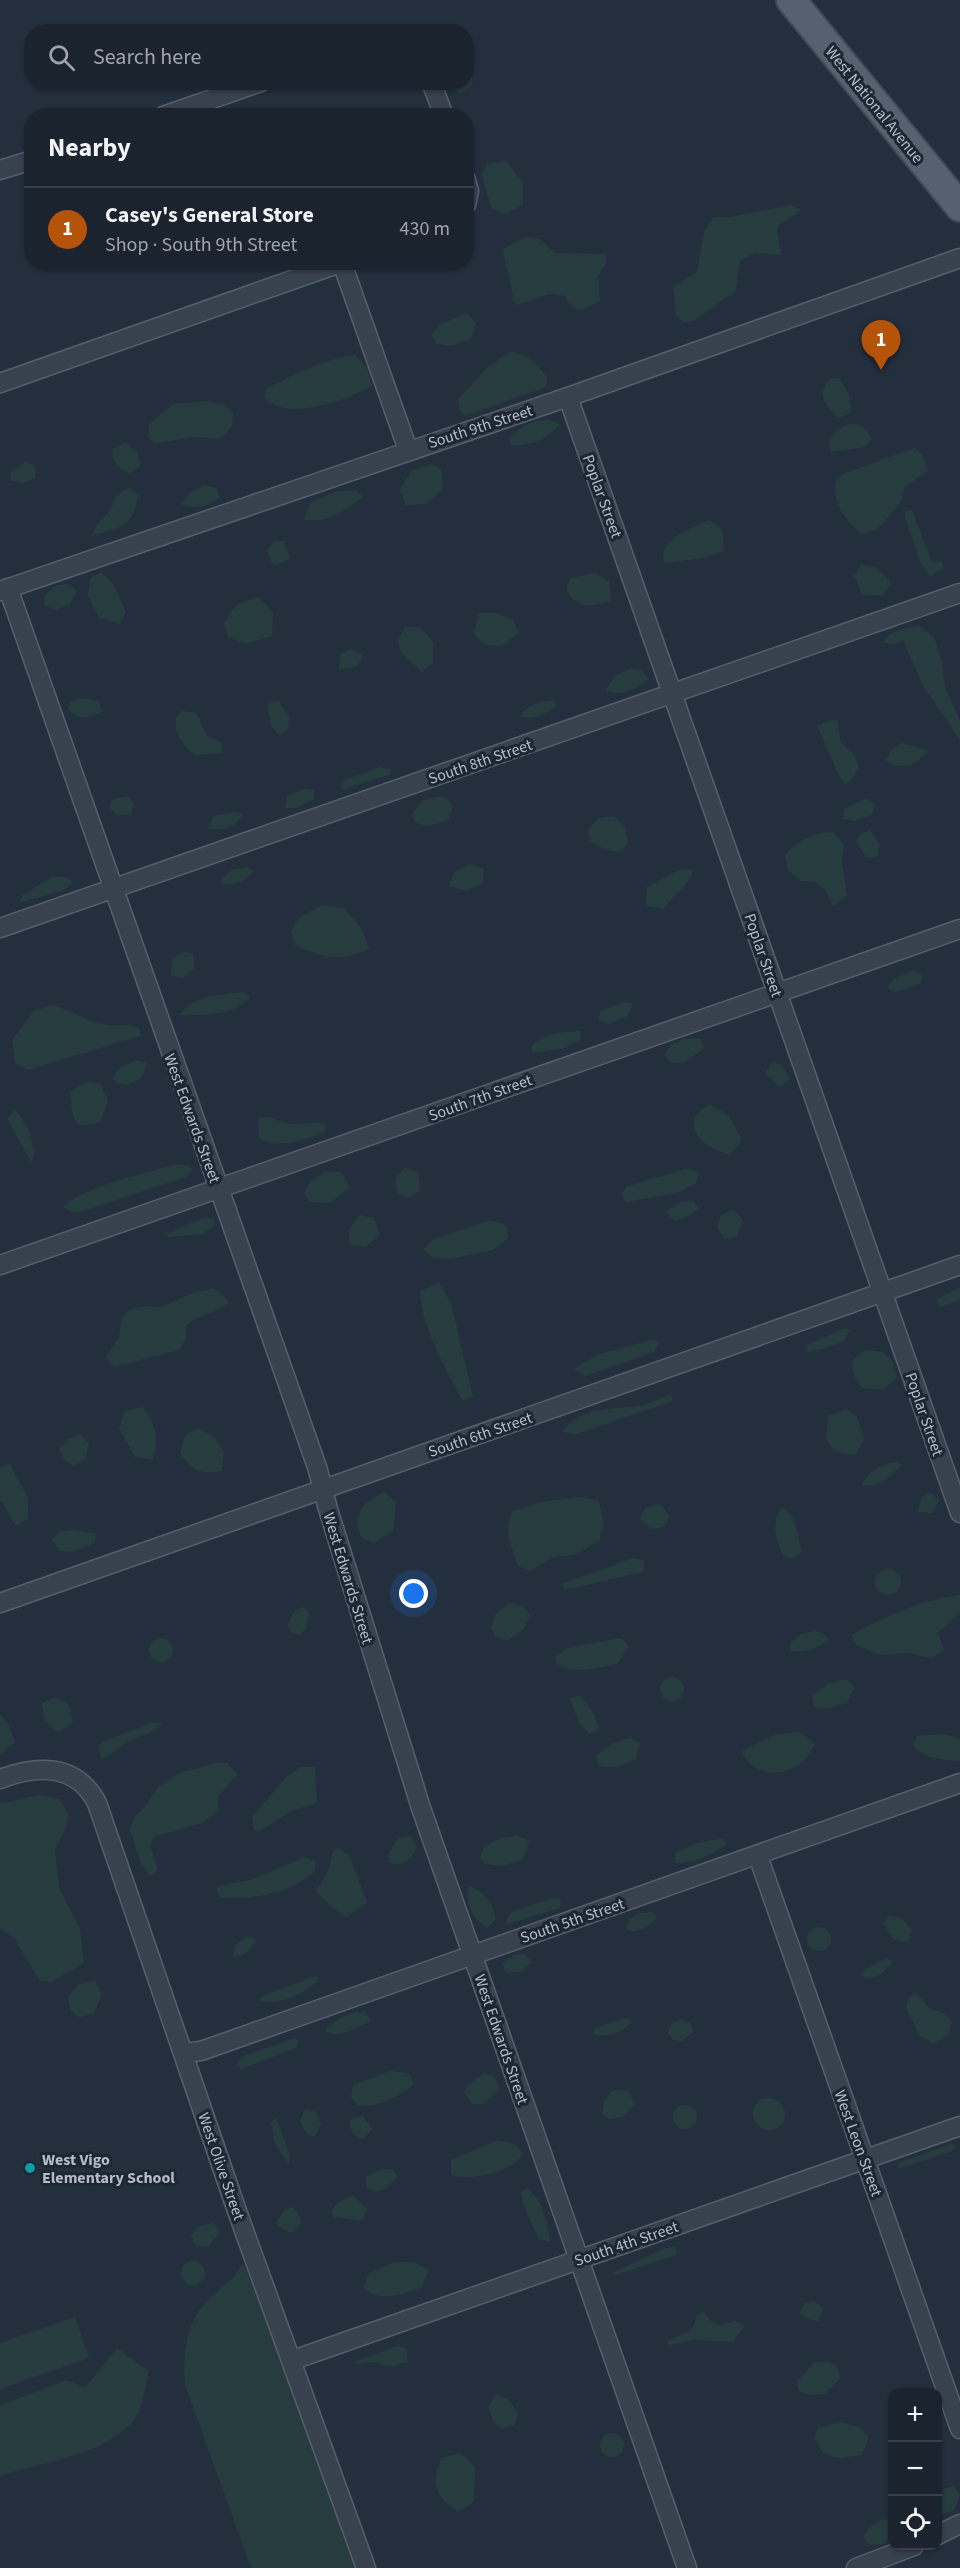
<!DOCTYPE html>
<meta charset="utf-8">
<style>
:root{--surface:#1b232e;--page:#282f3a;--text:#f1f3f6;--muted:#a0a4aa;--line:#39404a;--accent:#b45309}
body{margin:0;font-family:"Source Sans 3",sans-serif;background:var(--page);color:var(--text)}
.controls{position:absolute;right:18px;bottom:18px;display:grid;overflow:hidden;border-radius:12px;box-shadow:0 2px 4px #0004}
.controls button{width:54px;height:54px;display:grid;place-items:center;padding:0;border:0;border-bottom:2px solid var(--line);background:var(--surface);color:var(--text);font:30px sans-serif}
.you{position:absolute;left:414px;top:1594px;width:21px;height:21px;margin:-15px;border:4px solid #fff;border-radius:50%;background:#1a73e8;box-shadow:0 0 0 9px #1a73e833}
.badge{display:grid;place-items:center;width:39px;height:39px;border-radius:50%;background:var(--accent);color:#fff;font-size:20px;font-weight:700}
.pin{position:absolute;translate:-50% -50px;filter:drop-shadow(0 2px 3px #0008)}
.pin::after{content:'';position:absolute;top:32px;width:21px;height:18px;background:inherit;clip-path:polygon(0 0,100% 0,50% 100%)}
.list{margin:0;padding:0;list-style:none}
h2{display:flex;justify-content:space-between;align-items:center;height:78px;margin:0;padding:0 24px;font-size:26px}
h2 small{font-size:20px;font-weight:400;color:var(--muted)}
.list li{display:grid;grid-template-columns:39px 1fr auto;gap:18px;align-items:center;box-sizing:border-box;height:84px;padding:0 24px;border-top:2px solid var(--line)}
.list b{display:block;font-size:22px;white-space:nowrap}
.list p{margin:0;font-size:20px;white-space:nowrap;color:var(--muted)}
.list em{font-size:20px;font-style:normal;color:var(--muted)}
.icon{flex:none;width:33px;height:33px;fill:none;stroke:currentColor;stroke-width:2;stroke-linecap:round;stroke-linejoin:round}
.map{position:relative;flex:none;width:960px;height:2568px;overflow:hidden}
.search{position:absolute;background:var(--surface);box-shadow:0 2px 4px #0004;left:24px;top:24px;width:450px;height:66px;display:flex;align-items:center;gap:15px;box-sizing:border-box;padding:0 21px;border-radius:24px;color:var(--muted);font-size:22px}
.panel{position:absolute;background:var(--surface);box-shadow:0 2px 4px #0004;left:24px;top:108px;width:450px;height:162px;border-radius:24px}
.map>svg:first-child{display:block}
</style>
<div class="map">
<svg width="960" height="2568" viewBox="0 0 960 2568">
<rect width="100%" height="100%" fill="#242f3e"/>
<g fill="#263c3f">
<polygon points="467,58 472,67 472,86 460,93 452,89 447,83 466,82"/>
<polygon points="506,161 523,183 523,205 506,214 491,208 482,174 487,164"/>
<polygon points="791,205 801,210 777,227 781,255 755,253 740,261 735,292 693,321 683,322 676,315 673,287 697,272 704,231 714,217 730,217"/>
<path d="M525 237 540 239 555 253 607 254 606 264 598 276 600 301 580 311 570 305 565 296 548 294 517 305 513 302C513 285 505 267 503 249Z"/>
<polygon points="466,313 476,323 471,339 450,346 437,344 432,335 439,325"/>
<polygon points="512,351 533,360 547,377 546,387 465,416 460,410 458,399 489,366"/>
<path d="M355 355 367 368 372 386C347 400 285 423 264 397L267 388C296 374 323 359 355 355Z"/>
<path d="M830 378H839L849 395 851 413 838 418C825 404 816 394 830 378Z"/>
<polygon points="207,401 226,406 233,413 232,426 221,439 195,437 155,443 148,438 149,424 173,404"/>
<path d="M547 419 560 424C546 440 532 446 511 445L509 438C521 427 530 421 547 419Z"/>
<path d="M849 424C862 424 866 427 872 439L865 447 831 452 828 444 835 432Z"/>
<path d="M126 443 138 453 140 467 130 473C117 469 113 462 112 449Z"/>
<path d="M915 448 923 456 928 470 905 487 901 501 884 522 877 529 862 534C844 519 834 506 835 483L842 474Z"/>
<polygon points="26,462 36,466 35,478 23,483 10,480 11,472"/>
<polygon points="431,464 441,470 443,489 425,504 406,505 400,490 411,471"/>
<path d="M204 485 217 488 219 498C205 507 197 510 181 504L190 493Z"/>
<path d="M129 488 138 494C134 525 122 529 92 535L96 526 111 509 116 496Z"/>
<path d="M356 490 363 497C345 510 327 525 304 519L310 503 335 492Z"/>
<polygon points="912,510 932,562 941,561 944,568 930,576 921,564 905,517 906,511"/>
<path d="M709 520 722 529 724 551 705 558 664 563C657 539 692 528 709 520Z"/>
<polygon points="274,541 284,541 290,558 277,566 271,562 267,550"/>
<path d="M861 565C876 566 883 570 891 584L883 595 863 596 854 576Z"/>
<polygon points="101,572 114,585 126,612 120,624 99,618 88,596 90,578"/>
<path d="M596 573 609 582 611 601C595 605 583 610 570 596 565 589 567 586 571 578Z"/>
<polygon points="70,584 77,592 69,605 56,610 44,605 45,595 57,585"/>
<polygon points="258,597 273,612 272,636 246,644 228,637 224,623 236,605"/>
<path d="M479 613H497L513 620 519 633 501 646C487 646 480 645 474 632Z"/>
<polygon points="405,626 421,628 433,642 433,663 422,672 401,653 398,640"/>
<path d="M919 626 934 637 942 662 945 687 960 720V740L924 687 903 641 893 644 884 643C888 629 906 629 919 626Z"/>
<polygon points="351,649 363,655 358,666 339,670 340,654"/>
<path d="M631 668 642 671 649 679C634 690 623 696 605 691L615 676Z"/>
<path d="M84 698 99 701 102 712C89 717 78 722 68 709L70 702Z"/>
<polygon points="278,700 289,716 288,730 278,735 271,725 267,705"/>
<path d="M554 700 556 707C545 713 532 722 520 716 529 704 539 701 554 700Z"/>
<path d="M182 711 196 713 207 736 222 743V753L195 755C182 744 174 734 176 717Z"/>
<polygon points="837,719 841,743 853,753 859,766 855,775 846,785 839,776 817,725"/>
<path d="M902 743 929 751C918 763 901 773 886 760L890 751Z"/>
<polygon points="380,767 391,770 389,775 341,790 344,780"/>
<polygon points="304,789 314,790 314,799 297,808 285,808 287,796"/>
<polygon points="127,796 134,803 131,815 117,815 109,807 113,799"/>
<polygon points="444,796 453,805 449,820 428,826 415,823 412,814 423,800"/>
<polygon points="866,798 875,804 872,815 855,821 843,819 844,809"/>
<path d="M235 812 243 814C234 828 224 832 208 828L214 816Z"/>
<polygon points="614,816 625,827 628,843 620,852 604,849 591,842 588,830 598,818"/>
<polygon points="870,830 879,843 878,856 867,858 856,842 859,835"/>
<path d="M833 832 844 845 842 862 847 896 833 906 825 890 815 882 801 881 788 870 785 855C798 839 813 833 833 832Z"/>
<polygon points="470,864 484,869 483,883 466,891 449,886 454,872"/>
<path d="M246 867 255 871C246 880 236 886 222 884L221 879 232 870Z"/>
<polygon points="681,869 693,870 691,878 663,909 646,906 647,887"/>
<polygon points="52,877 65,877 73,882 64,890 19,903 23,895"/>
<path d="M322 905 345 909 363 931 369 949C341 962 323 958 295 945L291 931 299 918Z"/>
<polygon points="183,952 193,953 194,968 182,978 171,975 172,959"/>
<polygon points="912,971 922,974 921,983 896,992 890,990 888,987 892,980"/>
<path d="M244 992 250 997C235 1016 202 1015 180 1015 191 995 221 995 244 992Z"/>
<polygon points="625,1002 633,1004 627,1016 609,1024 599,1020 600,1011"/>
<path d="M52 1005C73 1010 90 1024 112 1025 124 1026 129 1023 140 1029V1036L28 1070 15 1063 12 1040 34 1011Z"/>
<path d="M580 1031 582 1038 566 1048 532 1053 531 1047C542 1033 563 1032 580 1031Z"/>
<polygon points="684,1038 701,1039 704,1049 684,1062 670,1063 665,1054 671,1045"/>
<polygon points="137,1060 147,1063 141,1078 128,1085 117,1083 113,1077 121,1067"/>
<polygon points="772,1062 782,1065 790,1079 780,1087 765,1073"/>
<path d="M87 1082 101 1084 108 1101 100 1122C71 1132 73 1116 70 1092Z"/>
<path d="M710 1104 729 1116 742 1140 730 1155C723 1152 713 1150 707 1145 688 1130 690 1114 710 1104Z"/>
<polygon points="16,1110 28,1128 35,1153 31,1162 7,1118"/>
<path d="M271 1117C295 1130 302 1120 326 1124L325 1132C306 1140 276 1150 259 1138L258 1118Z"/>
<path d="M179 1164 189 1166 192 1170 186 1177 83 1211 71 1212 63 1207C82 1187 151 1171 179 1164Z"/>
<polygon points="404,1168 418,1172 420,1191 408,1198 397,1193 395,1179"/>
<polygon points="684,1169 699,1171 696,1183 677,1193 625,1202 622,1193 626,1187"/>
<polygon points="325,1172 342,1172 350,1188 330,1203 310,1202 304,1194 310,1182"/>
<polygon points="694,1201 699,1209 683,1219 674,1221 666,1211 681,1202"/>
<polygon points="733,1210 743,1220 737,1237 725,1239 717,1227 721,1215"/>
<polygon points="359,1215 374,1218 380,1235 366,1247 350,1244 349,1230"/>
<polygon points="205,1217 215,1219 214,1226 203,1234 169,1237 164,1235"/>
<polygon points="490,1220 506,1225 508,1238 493,1250 451,1259 433,1258 424,1249 433,1239"/>
<path d="M439 1283 451 1303 473 1397 462 1400C445 1367 422 1329 420 1291Z"/>
<polygon points="960,1287 960,1300 939,1308 937,1299"/>
<path d="M214 1288 229 1302C217 1314 201 1314 187 1324L186 1338 179 1350 114 1367 106 1357 119 1337 121 1320 129 1310 145 1306 160 1307 193 1293Z"/>
<polygon points="844,1328 850,1330 843,1342 807,1353 805,1346"/>
<polygon points="655,1339 659,1343 654,1352 586,1376 573,1369 600,1354"/>
<polygon points="866,1350 883,1352 893,1362 897,1378 882,1390 862,1388 853,1374 852,1361"/>
<path d="M671 1394 673 1401 577 1434 563 1432C577 1407 615 1409 640 1406 650 1404 661 1398 671 1394Z"/>
<path d="M143 1407C156 1425 160 1439 152 1460L135 1457 119 1428 125 1411Z"/>
<polygon points="846,1409 857,1416 864,1439 855,1455 835,1452 826,1439 828,1416"/>
<path d="M197 1428 212 1435 224 1451 222 1471C201 1475 192 1471 180 1453L185 1436Z"/>
<polygon points="80,1434 89,1443 85,1460 74,1466 65,1461 59,1449 69,1438"/>
<path d="M895 1462 902 1465C890 1476 879 1489 862 1485 869 1470 879 1466 895 1462Z"/>
<polygon points="10,1464 28,1498 28,1519 16,1526 0,1499 0,1467"/>
<path d="M385 1491 396 1503 393 1531 374 1543 362 1538C349 1515 365 1502 385 1491Z"/>
<polygon points="930,1492 939,1500 933,1513 918,1512 921,1498"/>
<path d="M580 1497 599 1501 604 1524 599 1541 575 1555 553 1557 530 1571 518 1566C511 1546 503 1531 512 1511L540 1502Z"/>
<polygon points="661,1504 669,1516 665,1527 651,1529 640,1519 645,1508"/>
<path d="M782 1507C797 1516 798 1535 801 1552L792 1559 783 1555C775 1538 771 1523 782 1507Z"/>
<polygon points="71,1530 96,1533 95,1543 73,1552 60,1551 52,1540 59,1532"/>
<polygon points="634,1558 644,1561 643,1572 564,1590 563,1583"/>
<circle cx="888" cy="1582" r="13"/>
<path d="M960 1595V1613L938 1633 944 1650 931 1658 908 1653 880 1655 856 1645 852 1635C875 1620 933 1596 960 1595Z"/>
<polygon points="510,1603 523,1606 530,1615 523,1630 508,1640 495,1637 491,1627 496,1613"/>
<polygon points="304,1607 309,1613 306,1629 299,1635 291,1632 288,1624 295,1610"/>
<path d="M813 1631 823 1633 829 1640C817 1648 807 1653 791 1651L790 1643 801 1634Z"/>
<path d="M621 1638 629 1646 617 1664C595 1669 578 1674 557 1665L555 1657 567 1648Z"/>
<circle cx="161" cy="1650" r="12"/>
<circle cx="672" cy="1689" r="12"/>
<polygon points="846,1679 855,1687 847,1703 825,1709 814,1706 812,1695 828,1684"/>
<polygon points="581,1695 594,1714 599,1729 590,1734 579,1723 570,1699"/>
<path d="M55 1697 69 1705 73 1723 59 1732C45 1726 44 1717 42 1703Z"/>
<polygon points="0,1715 8,1723 15,1742 0,1755"/>
<path d="M154 1722 162 1724C150 1735 135 1737 122 1745 114 1750 111 1756 102 1759L98 1747 104 1741Z"/>
<path d="M800 1732 815 1744C811 1750 807 1759 801 1763 782 1779 750 1775 742 1751L777 1734Z"/>
<path d="M943 1734 960 1739V1761C945 1760 922 1759 913 1745L917 1736Z"/>
<path d="M630 1738 640 1742 636 1759C623 1766 615 1769 599 1766L596 1755 612 1744Z"/>
<polygon points="217,1763 227,1763 238,1774 218,1797 218,1812 202,1823 154,1837 150,1846 158,1870 150,1876 140,1861 130,1829 135,1816 145,1807 157,1788 179,1773"/>
<polygon points="300,1767 315,1767 317,1803 291,1811 260,1831 254,1830 252,1817 286,1777"/>
<polygon points="38,1795 60,1799 69,1815 65,1829 55,1850 59,1888 80,1929 84,1963 51,1982 40,1981 14,1938 0,1928 0,1804"/>
<polygon points="517,1835 530,1841 522,1860 501,1866 485,1864 480,1858 484,1847 499,1839"/>
<path d="M411 1836 417 1847C411 1859 405 1867 390 1863L388 1855 398 1838Z"/>
<path d="M723 1839 726 1845C709 1856 695 1863 675 1863V1853C692 1844 705 1840 723 1839Z"/>
<polygon points="340,1848 350,1857 367,1902 347,1917 329,1905 316,1891 329,1869 333,1850"/>
<path d="M305 1857 316 1862 315 1871C289 1895 254 1899 220 1898L216 1887 253 1879Z"/>
<path d="M468 1886C485 1891 492 1902 496 1919L487 1928C472 1918 465 1903 468 1886Z"/>
<polygon points="552,1898 561,1900 560,1908 508,1924 506,1921 511,1912"/>
<polygon points="652,1912 657,1918 645,1928 634,1932 626,1929 629,1919 640,1913"/>
<polygon points="889,1916 902,1918 912,1930 908,1942 894,1940 883,1923"/>
<circle cx="819" cy="1939" r="12"/>
<path d="M246 1937 256 1939C252 1950 245 1956 233 1957L235 1946Z"/>
<polygon points="525,1954 532,1963 520,1972 505,1973 503,1963 514,1955"/>
<polygon points="886,1958 893,1962 880,1975 868,1979 862,1976 863,1970"/>
<path d="M316 1976 319 1979C307 1993 277 2007 259 2000L262 1996Z"/>
<polygon points="95,1981 102,1994 94,2014 79,2017 70,2010 68,1997 79,1984"/>
<polygon points="916,1993 929,2008 944,2013 951,2020 949,2035 934,2044 920,2036 906,2008 908,1999"/>
<path d="M365 2011 371 2021C358 2027 339 2040 325 2031 334 2019 350 2012 365 2011Z"/>
<path d="M624 2018 632 2021C623 2033 608 2038 593 2034L595 2028Z"/>
<polygon points="680,2019 690,2023 693,2032 682,2041 673,2040 668,2033 671,2024"/>
<polygon points="295,2038 299,2042 296,2048 241,2069 236,2065 243,2056"/>
<path d="M390 2071 409 2073 414 2085C396 2098 380 2107 358 2106L351 2097 353 2085Z"/>
<polygon points="484,2073 495,2077 499,2090 484,2104 473,2104 464,2093 467,2086"/>
<polygon points="613,2090 627,2090 635,2104 623,2117 609,2119 602,2114 604,2101"/>
<circle cx="769" cy="2114" r="16"/>
<circle cx="685" cy="2117" r="12"/>
<polygon points="305,2109 316,2112 321,2125 314,2137 306,2133 300,2121"/>
<polygon points="363,2116 372,2129 363,2140 353,2134 349,2123 352,2118"/>
<polygon points="276,2118 290,2155 289,2164 275,2144 271,2122"/>
<path d="M498 2140 514 2144 524 2154C510 2173 473 2181 451 2175V2160Z"/>
<polygon points="951,2144 957,2147 950,2152 901,2168 897,2166 901,2162"/>
<polygon points="392,2169 398,2176 387,2188 376,2192 367,2188 366,2177 378,2170"/>
<path d="M527 2188C543 2200 548 2223 550 2242L539 2239C532 2224 523 2208 521 2192Z"/>
<polygon points="353,2195 367,2209 362,2221 334,2217 331,2212 337,2203"/>
<polygon points="294,2207 302,2221 293,2233 282,2229 276,2223 285,2209"/>
<polygon points="214,2223 220,2232 209,2246 196,2247 191,2235 198,2226"/>
<polygon points="674,2247 678,2252 675,2256 615,2275 612,2273 665,2248"/>
<circle cx="193" cy="2273" r="12"/>
<path d="M394 2262H414L429 2270 422 2287C401 2294 382 2304 363 2288L368 2274Z"/>
<path d="M243 2263 281 2353 356 2568H251L185 2385C182 2354 186 2320 211 2297 224 2286 235 2278 243 2263Z"/>
<polygon points="814,2301 823,2308 819,2321 807,2319 800,2313 804,2304"/>
<path d="M704 2312 711 2321 720 2325 734 2321 745 2325 733 2342 694 2340 670 2345 667 2341C683 2332 694 2335 696 2316Z"/>
<polygon points="75,2317 89,2358 0,2389 0,2343"/>
<polygon points="398,2346 407,2349 408,2362 392,2366 373,2362 354,2364 359,2360"/>
<path d="M117 2348 149 2371C146 2383 144 2400 139 2411 117 2455 42 2461 0 2476V2405L67 2380 85 2388Z"/>
<polygon points="814,2362 829,2362 837,2366 840,2379 824,2394 808,2395 798,2390 798,2380"/>
<polygon points="496,2395 508,2399 518,2413 514,2425 503,2429 494,2424 488,2406"/>
<polygon points="840,2422 859,2427 869,2437 862,2455 837,2458 823,2453 815,2439 817,2429"/>
<circle cx="612" cy="2445" r="12"/>
<path d="M461 2453 475 2467 474 2502 458 2512C435 2497 430 2483 442 2458Z"/>
<polygon points="954,2486 960,2495 954,2511 940,2514 938,2495 941,2489"/>
<polygon points="884,2519 892,2522 892,2539 882,2544 868,2545 863,2536 871,2526"/>
</g>
<g fill="none" stroke-linecap="round" stroke-linejoin="round">
<defs>
<g id="minor">
<polyline points="431,82 444,116"/>
<polyline points="163,116 261,82"/>
<polyline points="0,170 32,160"/>
<polyline points="466,180 469,191 466,205"/>
<polyline points="342,263 408,450"/>
<polyline points="0,383 343,262"/>
<polyline points="568,397 960,1513"/>
<polyline points="8,588 317,1467 328,1509 421,1808 687,2568"/>
<polyline points="0,591 568,397 960,258"/>
<polyline points="0,928 960,593"/>
<polyline points="0,1265 960,929"/>
<polyline points="0,1603 960,1265"/>
<path d="M0 1779C37 1765 76 1763 97 1803L237 2211 366 2568"/>
<polyline points="758,1856 960,2429"/>
<polyline points="183,2053 201,2051 960,1783"/>
<polyline points="293,2360 960,2126"/>
<polyline points="938,2535 960,2524"/>
<polyline points="856,2568 914,2546"/>
</g>
<polyline id="primary" points="791,0 960,207"/>
</defs>
<use href="#minor" stroke="#565f6c" stroke-width="21"/>
<use href="#primary" stroke="#414a57" stroke-width="32"/>
<use href="#minor" stroke="#38414e" stroke-width="18"/>
<use href="#primary" stroke="#56606e" stroke-width="28"/>
</g>
<circle fill="#0f9aa8" stroke="#1d2633" stroke-width="2" cx="30" cy="2168" r="6"/>
<g text-anchor="middle" stroke-width="6" stroke-linejoin="round" paint-order="stroke">
<g font-size="16" fill="#b4bcc9" stroke="#1d2633">
<text transform="translate(875 104) rotate(51)" y="6">West National Avenue</text>
<text transform="translate(480 426) rotate(-18)" y="6">South 9th Street</text>
<text transform="translate(603 496) rotate(70)" y="6">Poplar Street</text>
<text transform="translate(480 761) rotate(-19)" y="6">South 8th Street</text>
<text transform="translate(764 955) rotate(71)" y="6">Poplar Street</text>
<text transform="translate(480 1097) rotate(-20)" y="6">South 7th Street</text>
<text transform="translate(193 1118) rotate(70)" y="6">West Edwards Street</text>
<text transform="translate(925 1414) rotate(71)" y="6">Poplar Street</text>
<text transform="translate(480 1434) rotate(-19)" y="6">South 6th Street</text>
<text transform="translate(349 1578) rotate(73)" y="6">West Edwards Street</text>
<text transform="translate(572 1920) rotate(-19)" y="6">South 5th Street</text>
<text transform="translate(502 2039) rotate(71)" y="6">West Edwards Street</text>
<text transform="translate(859 2143) rotate(70)" y="6">West Leon Street</text>
<text transform="translate(222 2166) rotate(71)" y="6">West Olive Street</text>
<text transform="translate(626 2243) rotate(-19)" y="6">South 4th Street</text>
</g>
<g font-size="16" font-weight="bold" fill="#b4bcc9" stroke="#1d2633" text-anchor="start">
<text x="42" y="2165">West Vigo<tspan x="42" dy="18">Elementary School</tspan></text>
</g>
</g>
</svg>
<div class="controls">
<button>+</button>
<button>−</button>
<button><svg class="icon" aria-label="locate" viewBox="0 0 24 24"><circle cx="12" cy="12" r="6"/><path d="M12 2v4M12 18v4M2 12h4M18 12h4"/></svg></button>
</div>
<div class="you"></div>
<div class="pin badge" style="left:881px;top:370px">1</div>
<div class="search"><svg class="icon" aria-label="search" viewBox="0 0 24 24"><circle cx="10" cy="10" r="6"/><path d="M15 15l6 6"/></svg>Search here</div>
<section class="panel">
<h2>Nearby<small></small></h2>
<ul class="list">
<li><span class="badge">1</span><div><b>Casey's General Store</b><p>Shop · South 9th Street</p></div><em>430 m</em></li>
</ul>
</section>
</div>
